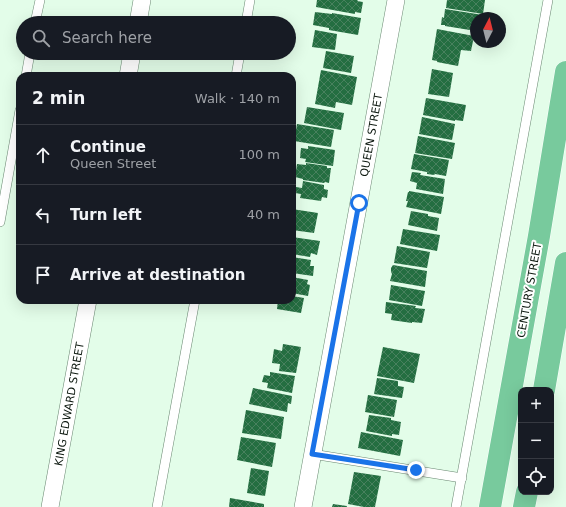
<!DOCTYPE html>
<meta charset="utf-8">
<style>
:root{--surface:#171b24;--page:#20242c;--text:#f1f3f6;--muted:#9ea1a6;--line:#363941}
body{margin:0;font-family:"DejaVu Sans",sans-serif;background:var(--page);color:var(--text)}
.controls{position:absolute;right:12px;bottom:12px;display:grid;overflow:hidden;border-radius:8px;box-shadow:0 4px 16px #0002}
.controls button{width:36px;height:36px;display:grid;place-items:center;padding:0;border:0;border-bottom:1px solid var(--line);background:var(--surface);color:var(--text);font:20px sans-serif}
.compass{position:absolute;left:470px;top:12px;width:36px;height:36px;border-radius:50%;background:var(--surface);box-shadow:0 4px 16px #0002;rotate:7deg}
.stop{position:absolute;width:12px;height:12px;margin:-9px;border:3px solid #1a73e8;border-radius:50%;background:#fff}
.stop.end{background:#1a73e8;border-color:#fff;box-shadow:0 1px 4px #0008}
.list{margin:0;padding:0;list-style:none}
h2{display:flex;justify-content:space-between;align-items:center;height:52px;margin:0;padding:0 16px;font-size:17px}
h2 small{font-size:13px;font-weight:400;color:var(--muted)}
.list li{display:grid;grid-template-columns:26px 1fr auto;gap:12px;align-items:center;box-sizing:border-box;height:60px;padding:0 16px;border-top:1px solid var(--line)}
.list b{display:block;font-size:15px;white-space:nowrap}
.list p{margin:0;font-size:13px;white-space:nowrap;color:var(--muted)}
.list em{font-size:13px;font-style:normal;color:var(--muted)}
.icon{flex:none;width:22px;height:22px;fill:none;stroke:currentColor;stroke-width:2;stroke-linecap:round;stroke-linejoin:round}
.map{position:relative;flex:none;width:566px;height:507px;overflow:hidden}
.search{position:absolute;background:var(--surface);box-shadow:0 4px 16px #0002;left:16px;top:16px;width:280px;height:44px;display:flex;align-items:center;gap:10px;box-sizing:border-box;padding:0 14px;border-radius:22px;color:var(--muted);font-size:15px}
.panel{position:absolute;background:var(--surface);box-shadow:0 4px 16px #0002;left:16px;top:72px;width:280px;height:232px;border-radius:12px}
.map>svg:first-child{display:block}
</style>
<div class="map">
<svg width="566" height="507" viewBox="0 0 566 507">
<defs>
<pattern id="building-cross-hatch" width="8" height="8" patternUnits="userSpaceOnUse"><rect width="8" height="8" fill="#246e41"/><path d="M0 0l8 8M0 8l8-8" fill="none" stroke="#48815e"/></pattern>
</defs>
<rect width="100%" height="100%" fill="#e3fde9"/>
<g fill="url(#building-cross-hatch)">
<polygon points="317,0 358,0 357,1 363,2 361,13 355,12 355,14 316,7"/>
<polygon points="447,0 485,0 483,14 446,8"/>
<polygon points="445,9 483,15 482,18 476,18 476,31 445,26 445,25 441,25 442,17 444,18"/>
<polygon points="315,12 332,14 332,13 361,18 358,35 329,30 329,28 313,25"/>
<polygon points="437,29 474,36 471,51 461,50 458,66 437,62 437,61 432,60"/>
<polygon points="315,30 337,34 335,50 312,47"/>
<polygon points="326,51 354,56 351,73 323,68"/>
<polygon points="432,69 453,73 449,97 428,94"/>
<polygon points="321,70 357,77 352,105 336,102 335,108 315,104"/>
<polygon points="426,98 466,105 463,121 455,120 455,121 423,115"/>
<polygon points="307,107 344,113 341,130 304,123"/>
<polygon points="422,117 455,124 452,140 419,134"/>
<polygon points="297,124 334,130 331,147 294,141"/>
<polygon points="418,136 455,143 452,159 415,153"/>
<polygon points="308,146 335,150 333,166 305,162 306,159 300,158 301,148 308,149"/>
<polygon points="414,154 449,160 446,176 435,174 434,175 427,174 427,172 411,169"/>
<polygon points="306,163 327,166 327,168 331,168 329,183 325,182 324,183 303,180 303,179 295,177 297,164 306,165"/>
<polygon points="412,172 421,173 420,175 445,179 443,194 416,189 417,183 410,181"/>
<polygon points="303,181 324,185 324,189 328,190 327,198 322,197 321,201 300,198 301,194 295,193 296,187 302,188"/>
<polygon points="409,191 444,197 441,214 406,207 408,201 406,201 408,192 409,192"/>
<polygon points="292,209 318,213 314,233 292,230"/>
<polygon points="411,211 428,214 428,216 439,218 437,231 408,225"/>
<polygon points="403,229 440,235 437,251 400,244"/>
<polygon points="292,237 320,241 317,255 311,253 310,257 292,254"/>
<polygon points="397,246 430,252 427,268 394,263"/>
<polygon points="292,257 311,260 310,266 314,266 313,276 292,273"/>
<polygon points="393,265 427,271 425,287 390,281 392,274 391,272 391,268"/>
<polygon points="292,277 308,280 307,284 310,285 308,296 292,293"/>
<polygon points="391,285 425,291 422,306 389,300"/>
<polygon points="292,296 304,298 301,313 277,309 278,300 292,300"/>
<polygon points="386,302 416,306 415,308 425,309 422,323 412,322 412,323 391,320 392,314 385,313"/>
<polygon points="283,344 301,347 296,373 279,371 280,364 272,363 274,349 282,351"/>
<polygon points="383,347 420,354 414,383 377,376"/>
<polygon points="270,372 295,376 292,393 267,388 268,383 262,382 264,375 270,376"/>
<polygon points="377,378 398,381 398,386 404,387 402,398 374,394"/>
<polygon points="253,388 292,396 291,404 288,403 287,412 249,404"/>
<polygon points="368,395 397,400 394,417 365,412"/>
<polygon points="246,410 284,417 281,439 242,433"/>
<polygon points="369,415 391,418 391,420 401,422 399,435 392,434 392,436 366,431"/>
<polygon points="361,432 403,440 400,456 358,448"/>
<polygon points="241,437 276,443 272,467 237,460"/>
<polygon points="251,468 269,471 265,496 247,493"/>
<polygon points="354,472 381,476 375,507 364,507 348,504"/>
<polygon points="230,498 264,504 264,507 229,507"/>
<polygon points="333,504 347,506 347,507 332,507"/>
</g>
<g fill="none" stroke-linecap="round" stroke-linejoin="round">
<defs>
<g id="service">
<polyline points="35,23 40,0"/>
<polyline points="246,23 250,0"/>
<polyline points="26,76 30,53"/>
<polyline points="236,76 240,53"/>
<polyline points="0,222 20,110"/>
<polyline points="312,454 462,478"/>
<polyline points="157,507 195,300"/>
<polyline points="456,507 548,0"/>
</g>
<g id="minor">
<polyline points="138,23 142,0"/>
<polyline points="128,76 132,53"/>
<polyline points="50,507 88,300"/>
<polyline points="303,507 396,0"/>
</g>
<g id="primary">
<polyline points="544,390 566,263"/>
<polyline points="490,507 539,236 566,72"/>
<polyline points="524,507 527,492"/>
</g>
</defs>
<use href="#service" stroke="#6a8872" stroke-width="10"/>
<use href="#minor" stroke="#6a8872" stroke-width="18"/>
<use href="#primary" stroke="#fff" stroke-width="23"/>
<use href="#service" stroke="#fff" stroke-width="9"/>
<use href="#minor" stroke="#fff" stroke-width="17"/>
<use href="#primary" stroke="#78ca9d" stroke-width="22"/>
</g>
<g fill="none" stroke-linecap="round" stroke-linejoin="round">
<polyline stroke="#1a73e8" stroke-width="5" points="359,203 312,454 416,470"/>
</g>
<g text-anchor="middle" stroke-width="4" stroke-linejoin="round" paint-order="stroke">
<g font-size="11" fill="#0b170e" stroke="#fff">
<text transform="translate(371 135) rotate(-80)" y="4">QUEEN STREET</text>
<text transform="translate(529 290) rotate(-80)" y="4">CENTURY STREET</text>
<text transform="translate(69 404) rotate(-80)" y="4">KING EDWARD STREET</text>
</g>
</g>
</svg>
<div class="controls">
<button>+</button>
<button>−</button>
<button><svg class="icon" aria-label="locate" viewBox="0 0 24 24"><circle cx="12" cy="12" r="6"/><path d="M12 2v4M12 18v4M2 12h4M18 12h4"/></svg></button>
</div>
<svg class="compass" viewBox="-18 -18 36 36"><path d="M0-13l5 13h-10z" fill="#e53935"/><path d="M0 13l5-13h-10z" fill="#9ea1a6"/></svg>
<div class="stop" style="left:359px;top:203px"></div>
<div class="stop end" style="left:416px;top:470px"></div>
<div class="search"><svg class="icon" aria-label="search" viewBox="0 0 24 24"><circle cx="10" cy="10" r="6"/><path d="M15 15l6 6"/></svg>Search here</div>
<section class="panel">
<h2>2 min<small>Walk · 140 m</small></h2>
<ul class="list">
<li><svg class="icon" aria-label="ahead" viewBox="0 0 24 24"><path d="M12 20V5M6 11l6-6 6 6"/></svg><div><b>Continue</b><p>Queen Street</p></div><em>100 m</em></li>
<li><svg class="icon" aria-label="left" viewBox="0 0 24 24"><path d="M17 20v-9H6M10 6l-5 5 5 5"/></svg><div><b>Turn left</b></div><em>40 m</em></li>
<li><svg class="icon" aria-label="arrive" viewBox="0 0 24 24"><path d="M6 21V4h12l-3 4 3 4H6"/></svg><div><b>Arrive at destination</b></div></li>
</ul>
</section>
</div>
